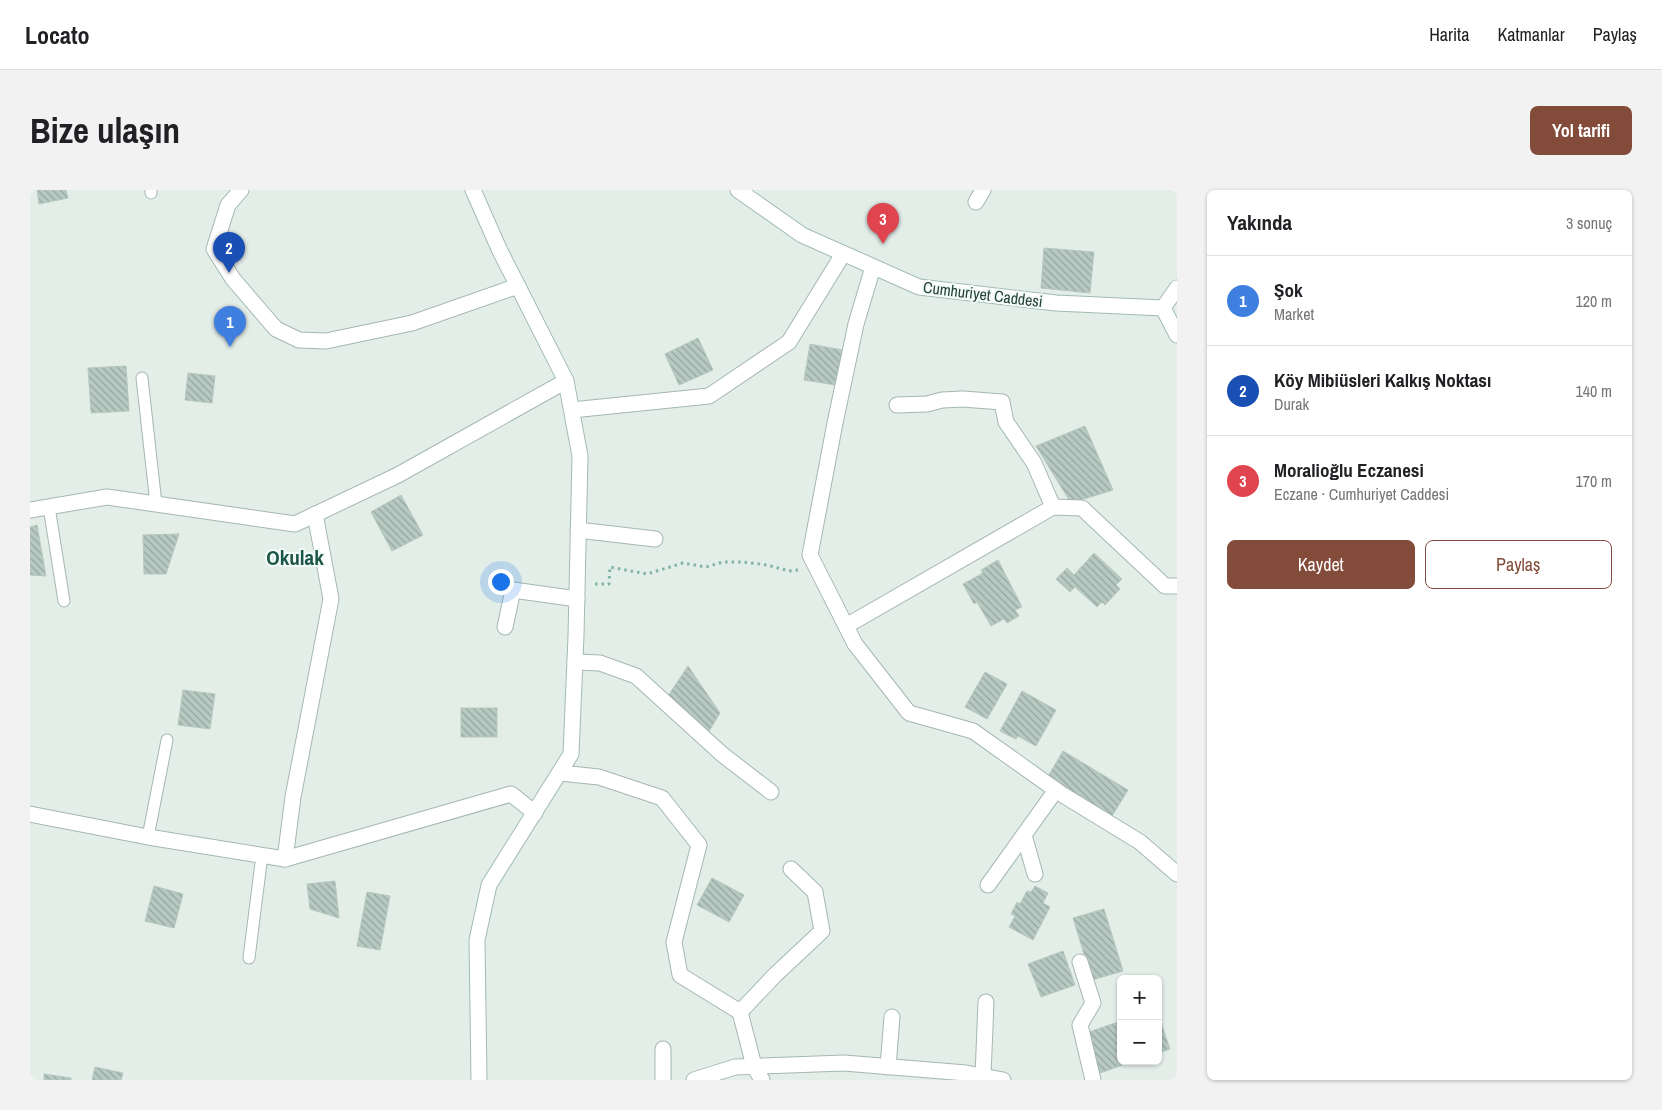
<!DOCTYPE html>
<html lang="tr">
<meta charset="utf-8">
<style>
:root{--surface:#fff;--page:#f2f2f2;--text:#202124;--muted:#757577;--line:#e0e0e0;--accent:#834b3a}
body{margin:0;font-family:"Archivo Narrow",sans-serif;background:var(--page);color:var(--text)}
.controls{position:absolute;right:15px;bottom:15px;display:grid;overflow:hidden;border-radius:8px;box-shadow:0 1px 4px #0004}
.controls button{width:45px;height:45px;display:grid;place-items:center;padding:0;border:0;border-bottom:1px solid var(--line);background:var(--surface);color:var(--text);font:25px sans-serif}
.you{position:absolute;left:470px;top:391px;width:18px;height:18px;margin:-12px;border:4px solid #fff;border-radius:50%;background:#1a73e8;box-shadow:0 0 0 8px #1a73e833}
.badge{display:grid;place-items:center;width:32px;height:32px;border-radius:50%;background:var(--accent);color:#fff;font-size:16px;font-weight:700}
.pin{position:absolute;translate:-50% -41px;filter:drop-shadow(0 1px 2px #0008)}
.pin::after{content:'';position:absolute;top:26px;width:18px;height:15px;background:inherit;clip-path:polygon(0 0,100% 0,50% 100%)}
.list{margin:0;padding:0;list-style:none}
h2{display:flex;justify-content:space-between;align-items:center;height:65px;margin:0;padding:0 20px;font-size:21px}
h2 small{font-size:16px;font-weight:400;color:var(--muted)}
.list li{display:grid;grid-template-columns:32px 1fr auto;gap:15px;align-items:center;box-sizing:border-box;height:90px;padding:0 20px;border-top:1px solid var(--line)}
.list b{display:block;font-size:19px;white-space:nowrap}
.list p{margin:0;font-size:16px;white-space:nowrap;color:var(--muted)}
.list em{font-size:16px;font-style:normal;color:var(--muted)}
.actions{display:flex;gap:10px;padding:15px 20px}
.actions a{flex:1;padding:11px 0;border:1px solid var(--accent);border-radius:8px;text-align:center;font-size:18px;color:var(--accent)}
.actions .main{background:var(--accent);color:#fff}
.map{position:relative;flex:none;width:1147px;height:890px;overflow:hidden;border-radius:8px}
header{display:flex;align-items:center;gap:30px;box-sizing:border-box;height:70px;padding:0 25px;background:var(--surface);border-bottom:1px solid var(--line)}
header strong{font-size:24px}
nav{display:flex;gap:28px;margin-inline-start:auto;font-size:18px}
.intro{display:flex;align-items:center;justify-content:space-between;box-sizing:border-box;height:120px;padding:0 30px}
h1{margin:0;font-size:35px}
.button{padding:12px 22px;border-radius:8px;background:var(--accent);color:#fff;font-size:18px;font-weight:700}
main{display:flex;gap:30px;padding:0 30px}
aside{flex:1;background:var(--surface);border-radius:8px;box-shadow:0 1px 4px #0004}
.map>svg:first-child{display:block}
</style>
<header>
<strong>Locato</strong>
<nav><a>Harita</a><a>Katmanlar</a><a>Paylaş</a></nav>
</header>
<div class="intro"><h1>Bize ulaşın</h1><a class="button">Yol tarifi</a></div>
<main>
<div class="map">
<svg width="1147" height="890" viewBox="0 0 1147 890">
<defs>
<pattern id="building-back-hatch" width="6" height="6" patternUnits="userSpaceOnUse" patternTransform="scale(1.25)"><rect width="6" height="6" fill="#b8c9c2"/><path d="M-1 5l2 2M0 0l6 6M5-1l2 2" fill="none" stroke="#95a59f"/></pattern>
</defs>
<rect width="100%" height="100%" fill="#e3eee9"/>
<g fill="url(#building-back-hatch)" stroke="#b5c8c0">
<polygon points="7,0 36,0 38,8 9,14"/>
<polygon points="1014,58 1064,62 1060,103 1011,98"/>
<polygon points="668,148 683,180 649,195 635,164"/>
<polygon points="780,154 812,160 806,195 774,190"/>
<polygon points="96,176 99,221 61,223 58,178"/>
<polygon points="158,183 185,186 182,213 155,210"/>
<polygon points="1055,236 1083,300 1041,313 1006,256"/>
<polygon points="371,305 393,345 362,361 341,322"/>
<polygon points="7,335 16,386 0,385 0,337"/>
<polygon points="149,344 136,384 114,384 113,345"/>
<polygon points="1064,363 1092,389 1086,395 1090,399 1075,415 1072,412 1067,417 1045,397 1040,402 1026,389 1037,378 1044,385"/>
<polygon points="968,370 992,417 985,420 989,426 977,433 974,429 961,436 947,412 944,414 933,394 953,383 951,380"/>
<polygon points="658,476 690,523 678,543 638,506"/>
<polygon points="955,482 977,494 957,529 935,517"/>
<polygon points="153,500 185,504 180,539 148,535"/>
<polygon points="992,501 1026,520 1006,556 988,546 986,549 970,541"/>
<rect x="431" y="518" width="36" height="29"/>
<polygon points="1033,561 1098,600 1082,626 1017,588"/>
<polygon points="682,688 714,705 699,732 667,715"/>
<polygon points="305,691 309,728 280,719 277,694"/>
<polygon points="124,696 153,704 144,738 115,731"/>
<polygon points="1005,696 1018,703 1013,713 1020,717 1003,750 979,737 985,726 981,724 987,712 990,714 997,701 1001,702"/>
<polygon points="337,702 360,706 350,760 327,756"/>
<polygon points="1074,719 1093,781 1062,790 1043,728"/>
<polygon points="1033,761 1045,795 1011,807 998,774"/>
<polygon points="1128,824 1140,859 1128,863"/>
<polygon points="1091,831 1091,871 1104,871 1070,883 1056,843"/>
<polygon points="65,877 93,883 91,890 62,890"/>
<polygon points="14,884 41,888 41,890 14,890"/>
</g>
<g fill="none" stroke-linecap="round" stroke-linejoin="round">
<defs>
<g id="lane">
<polyline points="121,0 121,3"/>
<polyline points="112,188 126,314"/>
<polyline points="19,317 34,411"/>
<polyline points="118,647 137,550"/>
<polyline points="219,768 232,665"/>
</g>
<g id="street">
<polyline points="211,0 198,15 184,59 203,89 246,139 269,150 296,151 382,133 488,96"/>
<polyline points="946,12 953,0"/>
<polyline points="843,77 826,134 805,233 780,365 825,454 879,523 943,541 1033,605 1110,652 1147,684"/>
<polyline points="867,215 897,214 912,210 933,209 972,212 976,232 1004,273 1023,317"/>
<polyline points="542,220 679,206 759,152 813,64"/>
<polyline points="0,320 77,307 265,334 368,285 536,191"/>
<polyline points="548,340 625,349"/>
<polyline points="816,436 1023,317 1052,318 1135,396 1147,396"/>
<polyline points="475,437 483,400 547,409"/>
<polyline points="545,472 570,473 606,486 693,565 741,602"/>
<polyline points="530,583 569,587 632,608 669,655 644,752 650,785 710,822 724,876 732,890"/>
<polyline points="0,624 118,647 255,669 481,604 505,623"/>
<polyline points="994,645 1005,684"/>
<polyline points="255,669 263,607 301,409 285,324"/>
<polyline points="958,695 1026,600"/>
<polyline points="1050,772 1063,813 1050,835 1063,890"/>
<polyline points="710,822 745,785 792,741 785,702 761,679"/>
<polyline points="858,877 862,827"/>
<polyline points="953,886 956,812"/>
<polyline points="633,890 633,859"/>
<polyline points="664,890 705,877 814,873 936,883 973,890"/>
</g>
<g id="secondary">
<polyline points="443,0 470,61 536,191 550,266 546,446 541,564 459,695 447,750 449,890"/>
<polyline points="708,0 772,45 889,97 1026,113 1133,118"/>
<polyline points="1133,118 1147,145"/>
<polyline points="1133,118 1147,98"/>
</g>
</defs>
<use href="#lane" stroke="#a5b7b1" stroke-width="13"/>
<use href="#street" stroke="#a5b7b1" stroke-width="17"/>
<use href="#secondary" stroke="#a1bbb2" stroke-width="17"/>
<polyline stroke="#81b4a4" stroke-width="3" stroke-dasharray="2.5 4" stroke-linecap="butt" points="565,394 579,394 580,377 617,384 653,373 676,377 693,372 713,372 737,375 759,381 768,380"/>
<use href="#lane" stroke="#fff" stroke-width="11"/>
<use href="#street" stroke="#fff" stroke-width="15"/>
<use href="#secondary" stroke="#fff" stroke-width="15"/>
</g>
<g text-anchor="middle" stroke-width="4" stroke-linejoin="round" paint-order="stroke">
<g font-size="16" fill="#214139" stroke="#f4faf7">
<text transform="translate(953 104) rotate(7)" y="6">Cumhuriyet Caddesi</text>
</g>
<g font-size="21" font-weight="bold" fill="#1b5547" stroke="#f4faf7">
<text x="265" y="375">Okulak</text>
</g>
</g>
</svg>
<div class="controls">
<button>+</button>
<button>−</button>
</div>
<div class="you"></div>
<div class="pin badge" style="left:200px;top:157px;background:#3f7fe0">1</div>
<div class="pin badge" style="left:199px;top:83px;background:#1a4fb4">2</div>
<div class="pin badge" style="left:853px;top:54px;background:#e0444e">3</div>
</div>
<aside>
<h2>Yakında<small>3 sonuç</small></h2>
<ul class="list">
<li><span class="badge" style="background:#3f7fe0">1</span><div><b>Şok</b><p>Market</p></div><em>120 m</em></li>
<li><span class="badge" style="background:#1a4fb4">2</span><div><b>Köy Mibiüsleri Kalkış Noktası</b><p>Durak</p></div><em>140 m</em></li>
<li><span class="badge" style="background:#e0444e">3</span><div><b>Moralioğlu Eczanesi</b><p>Eczane · Cumhuriyet Caddesi</p></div><em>170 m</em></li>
</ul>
<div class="actions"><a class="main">Kaydet</a><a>Paylaş</a></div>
</aside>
</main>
